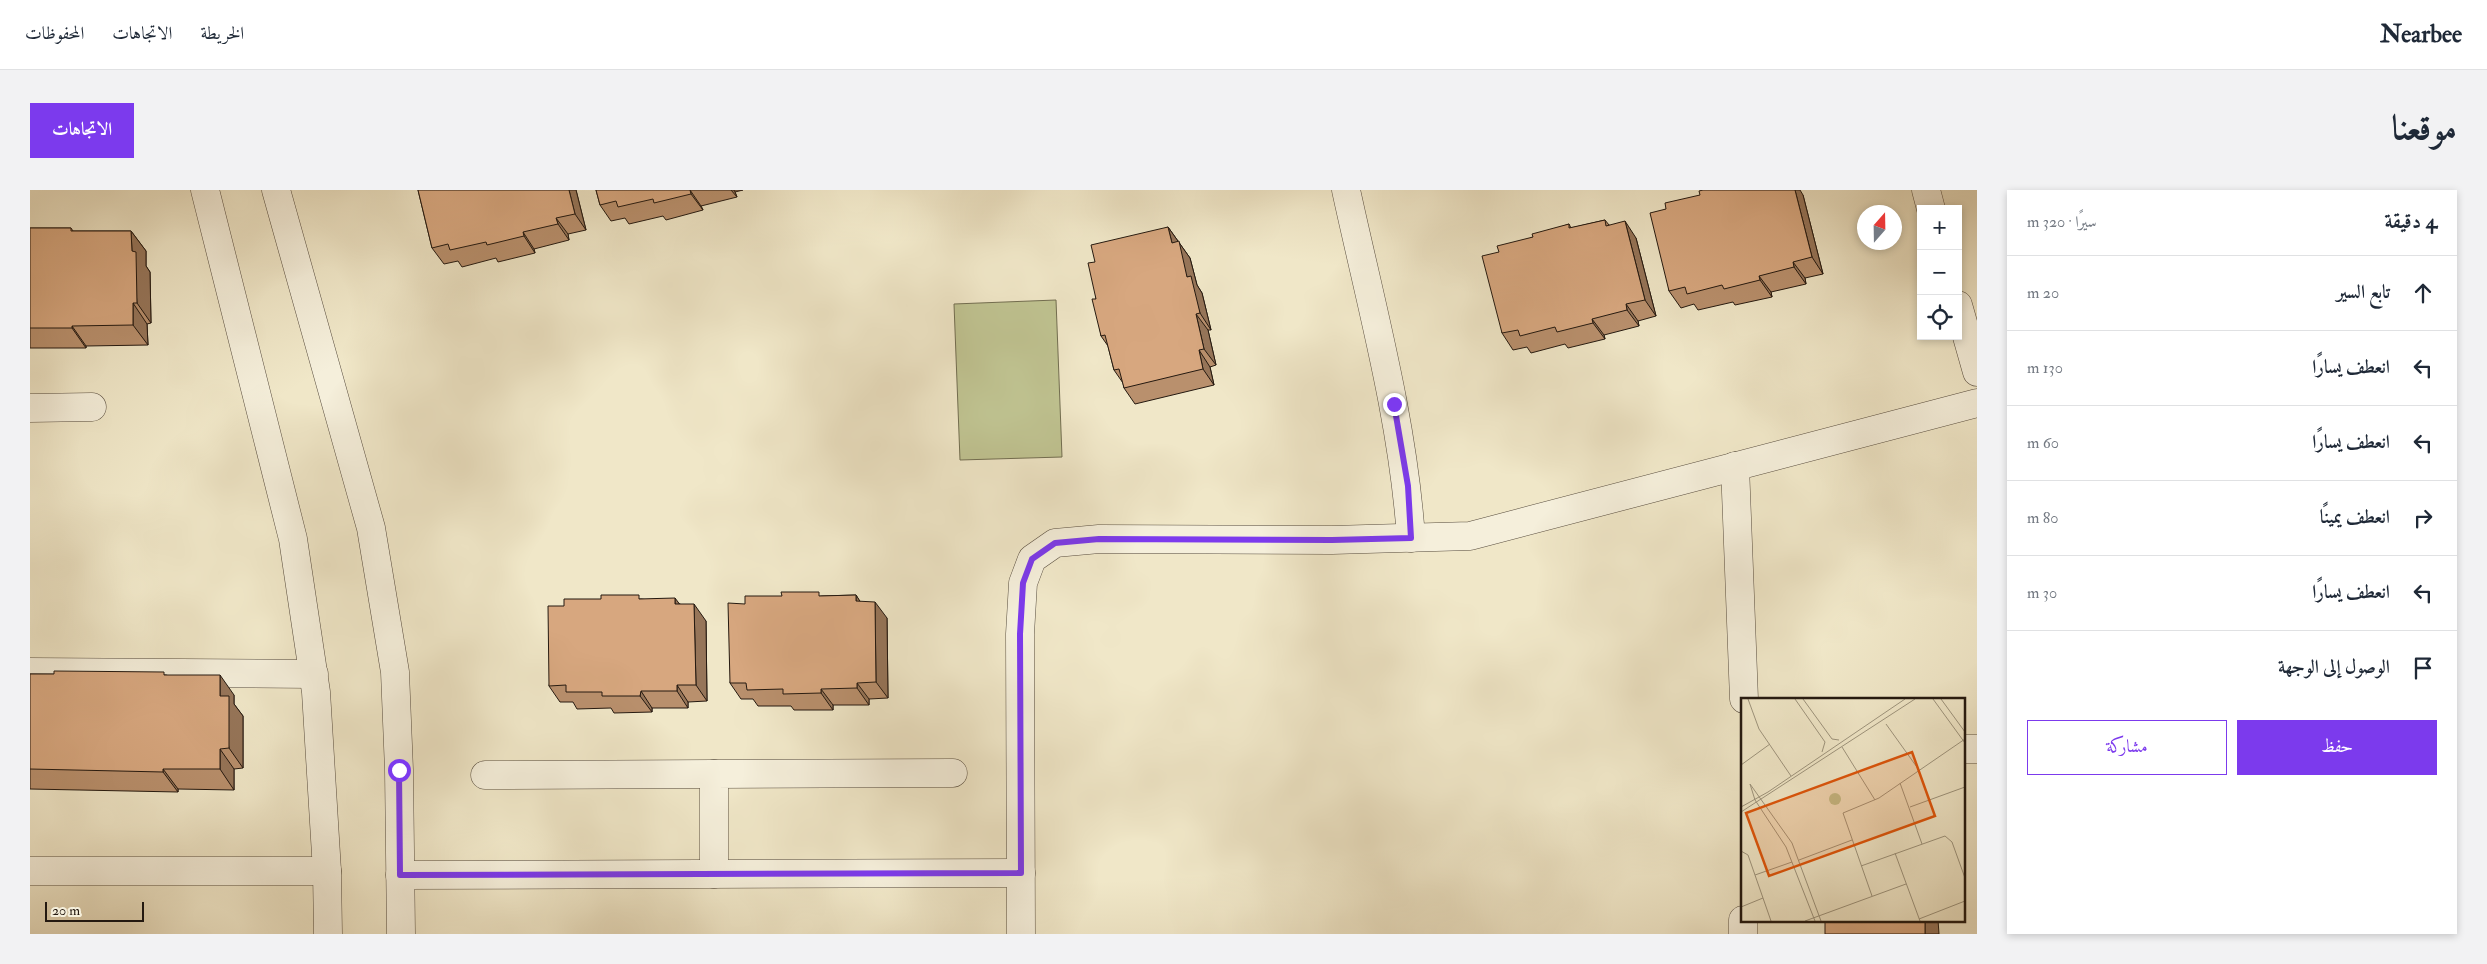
<!DOCTYPE html>
<html lang="ar">
<meta charset="utf-8">
<style>
:root{--surface:#fff;--page:#f2f2f3;--text:#1f2937;--muted:#747a83;--line:#e0e1e3;--accent:#7c3aed}
body{margin:0;font-family:"IM FELL Double Pica",Amiri,serif;background:var(--page);color:var(--text);direction:rtl}
.controls{position:absolute;right:15px;top:15px;display:grid;overflow:hidden;border-radius:0px;box-shadow:0 2px 8px #0003}
.controls button{width:45px;height:45px;display:grid;place-items:center;padding:0;border:0;border-bottom:1px solid var(--line);background:var(--surface);color:var(--text);font:25px sans-serif}
.compass{position:absolute;left:1827px;top:15px;width:45px;height:45px;border-radius:50%;background:var(--surface);box-shadow:0 2px 8px #0003;rotate:20deg}
.scale{position:absolute;left:15px;bottom:12px;width:99px;box-sizing:border-box;padding-left:5px;border:2px solid #241910;border-top:0;font-size:14px;line-height:18px;white-space:nowrap;color:#241910;-webkit-text-stroke:4px #f5efdb;paint-order:stroke}
.stop{position:absolute;width:15px;height:15px;margin:-11px;border:4px solid #7c3aed;border-radius:50%;background:#fff}
.stop.end{background:#7c3aed;border-color:#fff;box-shadow:0 1px 5px #0008}
.list{margin:0;padding:0;list-style:none}
h2{display:flex;justify-content:space-between;align-items:center;height:65px;margin:0;padding:0 20px;font-size:21px}
h2 small{font-size:16px;font-weight:400;color:var(--muted)}
.list li{display:grid;grid-template-columns:32px 1fr auto;gap:15px;align-items:center;box-sizing:border-box;height:75px;padding:0 20px;border-top:1px solid var(--line)}
.list b{display:block;font-size:19px;white-space:nowrap}
.list em{font-size:16px;font-style:normal;color:var(--muted)}
.actions{display:flex;gap:10px;padding:15px 20px}
.actions a{flex:1;padding:11px 0;border:1px solid var(--accent);border-radius:0px;text-align:center;font-size:18px;color:var(--accent)}
.actions .main{background:var(--accent);color:#fff}
.icon{flex:none;width:28px;height:28px;fill:none;stroke:currentColor;stroke-width:2;stroke-linecap:round;stroke-linejoin:round}
.map{position:relative;flex:none;width:1947px;height:744px;overflow:hidden;direction:ltr;border-radius:0px}
header{display:flex;align-items:center;gap:30px;box-sizing:border-box;height:70px;padding:0 25px;background:var(--surface);border-bottom:1px solid var(--line)}
header strong{font-size:24px}
nav{display:flex;gap:28px;margin-inline-start:auto;font-size:18px}
.intro{display:flex;align-items:center;justify-content:space-between;box-sizing:border-box;height:120px;padding:0 30px}
h1{margin:0;font-size:35px}
.button{padding:12px 22px;border-radius:0px;background:var(--accent);color:#fff;font-size:18px;font-weight:700}
main{display:flex;gap:30px;padding:0 30px}
aside{flex:1;background:var(--surface);border-radius:0px;box-shadow:0 2px 8px #0003}
.map>svg:first-child{display:block}
</style>
<header>
<strong>Nearbee</strong>
<nav><a>الخريطة</a><a>الاتجاهات</a><a>المحفوظات</a></nav>
</header>
<div class="intro"><h1>موقعنا</h1><a class="button">الاتجاهات</a></div>
<main>
<aside>
<h2>4 دقيقة<small>سيرًا · 320 m</small></h2>
<ul class="list">
<li><svg class="icon" aria-label="ahead" viewBox="0 0 24 24"><path d="M12 20V5M6 11l6-6 6 6"/></svg><div><b>تابع السير</b></div><em>20 m</em></li>
<li><svg class="icon" aria-label="left" viewBox="0 0 24 24"><path d="M17 20v-9H6M10 6l-5 5 5 5"/></svg><div><b>انعطف يسارًا</b></div><em>130 m</em></li>
<li><svg class="icon" aria-label="left" viewBox="0 0 24 24"><path d="M17 20v-9H6M10 6l-5 5 5 5"/></svg><div><b>انعطف يسارًا</b></div><em>60 m</em></li>
<li><svg class="icon" aria-label="right" viewBox="0 0 24 24"><path d="M7 20v-9h11M14 6l5 5-5 5"/></svg><div><b>انعطف يمينًا</b></div><em>80 m</em></li>
<li><svg class="icon" aria-label="left" viewBox="0 0 24 24"><path d="M17 20v-9H6M10 6l-5 5 5 5"/></svg><div><b>انعطف يسارًا</b></div><em>30 m</em></li>
<li><svg class="icon" aria-label="arrive" viewBox="0 0 24 24"><path d="M6 21V4h12l-3 4 3 4H6"/></svg><div><b>الوصول إلى الوجهة</b></div></li>
</ul>
<div class="actions"><a class="main">حفظ</a><a>مشاركة</a></div>
</aside>
<div class="map">
<svg width="1947" height="744" viewBox="0 0 1947 744">
<rect width="100%" height="100%" fill="#f0e7c8"/>
<filter id="stains"><feTurbulence type="fractalNoise" baseFrequency=".004" numOctaves="4"/><feColorMatrix values="0 0 0 0 .2 0 0 0 0 .09 0 0 0 0 .02 0 0 0 .5 -.17"/></filter>
<radialGradient id="worn" r=".72"><stop offset=".6" stop-color="#630" stop-opacity="0"/><stop offset="1" stop-color="#630" stop-opacity=".3"/></radialGradient>
<polygon fill="#c0c492" stroke="#726e51" points="1026,110 1032,267 930,270 924,114"/>
<g fill="none" stroke-linecap="round" stroke-linejoin="round">
<defs>
<g id="minor">
<polyline points="175,0 263,349 286,502 297,681 298,744"/>
<polyline points="246,0 341,338 365,482 369,580 371,744"/>
<path d="M1316 0C1341 115 1373 230 1381 348"/>
<polyline points="1896,0 1901,19"/>
<polyline points="1928,115 1947,182"/>
<polyline points="0,218 62,217"/>
<polyline points="1705,276 1714,509"/>
<polyline points="0,482 284,484"/>
<polyline points="1933,559 1947,559"/>
<polyline points="455,585 684,584"/>
<polyline points="0,681 297,681"/>
<polyline points="684,684 684,584 923,583"/>
<polyline points="370,685 991,683"/>
<polyline points="991,744 990,444 993,393 1002,369 1025,353 1069,349 1302,350 1440,346 1947,213"/>
<polyline points="1713,744 1713,730"/>
</g>
</defs>
<use href="#minor" stroke="#574c3e" stroke-width="29"/>
<use href="#minor" stroke="#f5efdb" stroke-width="28"/>
</g>
<g fill="#b9906d" stroke="#241910">
<polygon points="388,0 546,0 556,40 538,44 539,50 504,59 505,63 468,72 466,68 432,77 428,71 414,74 402,58"/>
<polygon points="566,0 713,0 705,2 707,7 671,16 673,20 636,30 633,26 599,34 595,28 581,31 570,15"/>
<polygon points="1773,5 1793,84 1775,88 1776,94 1741,102 1742,107 1705,115 1703,112 1668,120 1664,114 1651,118 1639,101 1636,19"/>
<polygon points="1575,30 1579,35 1606,48 1626,126 1608,131 1609,136 1574,145 1575,149 1538,158 1535,154 1501,163 1497,157 1483,160 1472,143 1469,62 1503,47 1539,34 1541,38"/>
<polygon points="1138,37 1160,68 1167,95 1172,103 1181,140 1178,140 1186,175 1180,177 1184,195 1105,214 1094,198 1093,193 1084,180 1078,156 1071,146 1066,109 1065,72"/>
<polygon points="0,38 41,38 43,41 101,41 116,61 116,76 120,82 121,133 117,134 118,155 56,156 56,158 0,158"/>
<polygon points="826,405 830,412 857,428 858,508 839,509 839,515 803,515 803,520 764,520 761,516 728,516 723,509 711,509 700,493 715,414 792,406"/>
<polygon points="611,409 650,414 676,431 677,511 658,512 658,518 622,518 622,522 584,523 581,518 547,519 543,512 530,512 519,496 534,416"/>
<polygon points="0,484 136,485 204,505 204,514 213,526 213,578 204,579 204,600 148,599 148,602 0,599"/>
</g>
<g fill="#967559" stroke="#241910">
<polygon points="539,0 546,0 556,40 545,24"/>
<polygon points="660,0 671,16 673,20 661,4"/>
<polygon points="701,0 704,0 705,2 707,7"/>
<polygon points="1765,0 1770,0 1773,5 1793,84 1782,67"/>
<polygon points="526,28 538,44 539,50 528,34"/>
<polygon points="1595,31 1606,48 1626,126 1615,110"/>
<polygon points="1138,37 1160,68 1167,95 1172,103 1181,140 1170,123 1157,87 1142,53"/>
<polygon points="101,41 116,61 116,76 120,82 121,133 107,113 102,61"/>
<polygon points="493,42 504,59 505,63 494,46"/>
<polygon points="1763,72 1775,88 1776,94 1764,77"/>
<polygon points="1729,86 1741,102 1742,107 1730,90"/>
<polygon points="103,113 117,134 118,155 103,135"/>
<polygon points="1596,114 1608,131 1609,136 1597,120"/>
<polygon points="1166,124 1178,140 1186,175 1174,159"/>
<polygon points="1562,129 1574,145 1575,149 1563,133"/>
<polygon points="42,136 56,156 56,158 42,138"/>
<polygon points="1169,160 1180,177 1184,195 1173,179"/>
<polygon points="826,405 837,422 826,411"/>
<polygon points="645,408 657,424 645,414"/>
<polygon points="845,412 857,428 858,508 846,492"/>
<polygon points="664,414 676,431 677,511 666,495"/>
<polygon points="190,485 204,505 204,514 213,526 213,578 199,558 190,506"/>
<polygon points="827,493 839,509 839,515 827,498"/>
<polygon points="647,495 658,512 658,518 647,501"/>
<polygon points="791,499 803,515 803,520 791,503"/>
<polygon points="611,501 622,518 622,522 610,506"/>
<polygon points="190,559 204,579 204,600 190,579"/>
<polygon points="133,579 148,599 148,602 133,582"/>
<polygon points="1895,730 1908,730 1909,744 1895,744"/>
</g>
<g fill="#d7a77f" stroke="#241910">
<polygon points="388,0 539,0 545,24 526,28 528,34 493,42 494,46 457,55 456,52 420,60 418,54 402,58"/>
<polygon points="566,0 660,0 661,4 624,13 623,9 588,17 586,11 570,15"/>
<polygon points="1673,0 1765,0 1782,67 1763,72 1764,77 1729,86 1730,90 1694,99 1692,95 1657,104 1655,97 1639,101 1620,23 1636,19 1635,13 1670,5 1669,1"/>
<polygon points="1575,30 1576,36 1595,31 1615,110 1596,114 1597,120 1562,129 1563,133 1527,142 1525,137 1490,146 1488,140 1472,143 1452,66 1469,62 1467,56 1503,47 1502,44 1539,34 1539,38"/>
<polygon points="1138,37 1142,53 1149,51 1157,87 1161,86 1170,123 1166,124 1174,159 1169,160 1173,179 1094,198 1089,179 1084,180 1075,145 1071,146 1062,109 1066,109 1058,73 1065,72 1061,55"/>
<polygon points="0,38 41,38 41,41 101,41 102,61 106,62 107,113 103,113 103,135 42,136 42,138 0,138"/>
<polygon points="751,402 789,402 789,406 826,405 826,411 845,412 846,492 827,493 827,498 791,499 791,503 753,504 753,499 717,500 716,493 700,493 698,413 715,414 715,406 752,406"/>
<polygon points="571,405 609,405 609,409 645,408 645,414 664,414 666,495 647,495 647,501 611,501 610,506 572,506 572,502 536,502 536,495 519,496 518,416 534,416 534,409 571,409"/>
<polygon points="24,481 134,482 134,485 190,485 190,506 199,506 199,558 190,559 190,579 133,579 133,582 0,579 0,484 24,484"/>
<rect x="1795" y="730" width="100" height="14"/>
</g>
<g fill="none" stroke-linecap="round" stroke-linejoin="round">
<polyline stroke="#7c3aed" stroke-width="6" points="369,580 370,685 991,683 990,444 993,393 1002,369 1025,353 1069,349 1302,350 1381,348 1378,296 1364,214"/>
</g>
<g transform="translate(1711 508)">
<rect width="224" height="224" fill="#f0e7c8"/>
<path d="M88 101a6 6 0 1 1 12 0a6 6 0 1 1-12 0Z" fill="#c0c492"/>
<path fill="none" stroke="#9e957e" stroke-width="1" d="M7 1 18 31 50 78M54 1 84 44 81 54M62 1 91 41 98 42M192 1 224 45M200 1 224 34M145 26 178 72M101 49 134 102M0 67 29 46M159 85 181 146M0 109 27 94 164 1M169 109 224 89M0 114 174 1M0 153 7 157 30 223M154 155 179 223M58 162 111 142M120 168 204 138 211 144 224 180M14 177 51 164M131 198 102 115 138 100 224 41M0 209 22 200M178 221 224 203M64 223 165 186M74 223 45 149 14 102 9 86 51 145 80 223"/>
<path fill="#de560c" fill-opacity="0.15" stroke="#de560c" stroke-width="2.5" d="M171 54 194 118 28 178 5 115Z"/>
<rect width="224" height="224" fill="none" stroke="#241910" stroke-width="2.5"/>
</g>
<rect width="100%" height="100%" filter="url(#stains)"/>
<rect width="100%" height="100%" fill="url(#worn)"/>
</svg>
<div class="controls">
<button>+</button>
<button>−</button>
<button><svg class="icon" aria-label="locate" viewBox="0 0 24 24"><circle cx="12" cy="12" r="6"/><path d="M12 2v4M12 18v4M2 12h4M18 12h4"/></svg></button>
</div>
<svg class="compass" viewBox="-18 -18 36 36"><path d="M0-13l5 13h-10z" fill="#e53935"/><path d="M0 13l5-13h-10z" fill="#747a83"/></svg>
<div class="scale">20 m</div>
<div class="stop" style="left:369px;top:580px"></div>
<div class="stop end" style="left:1364px;top:214px"></div>
</div>
</main>
